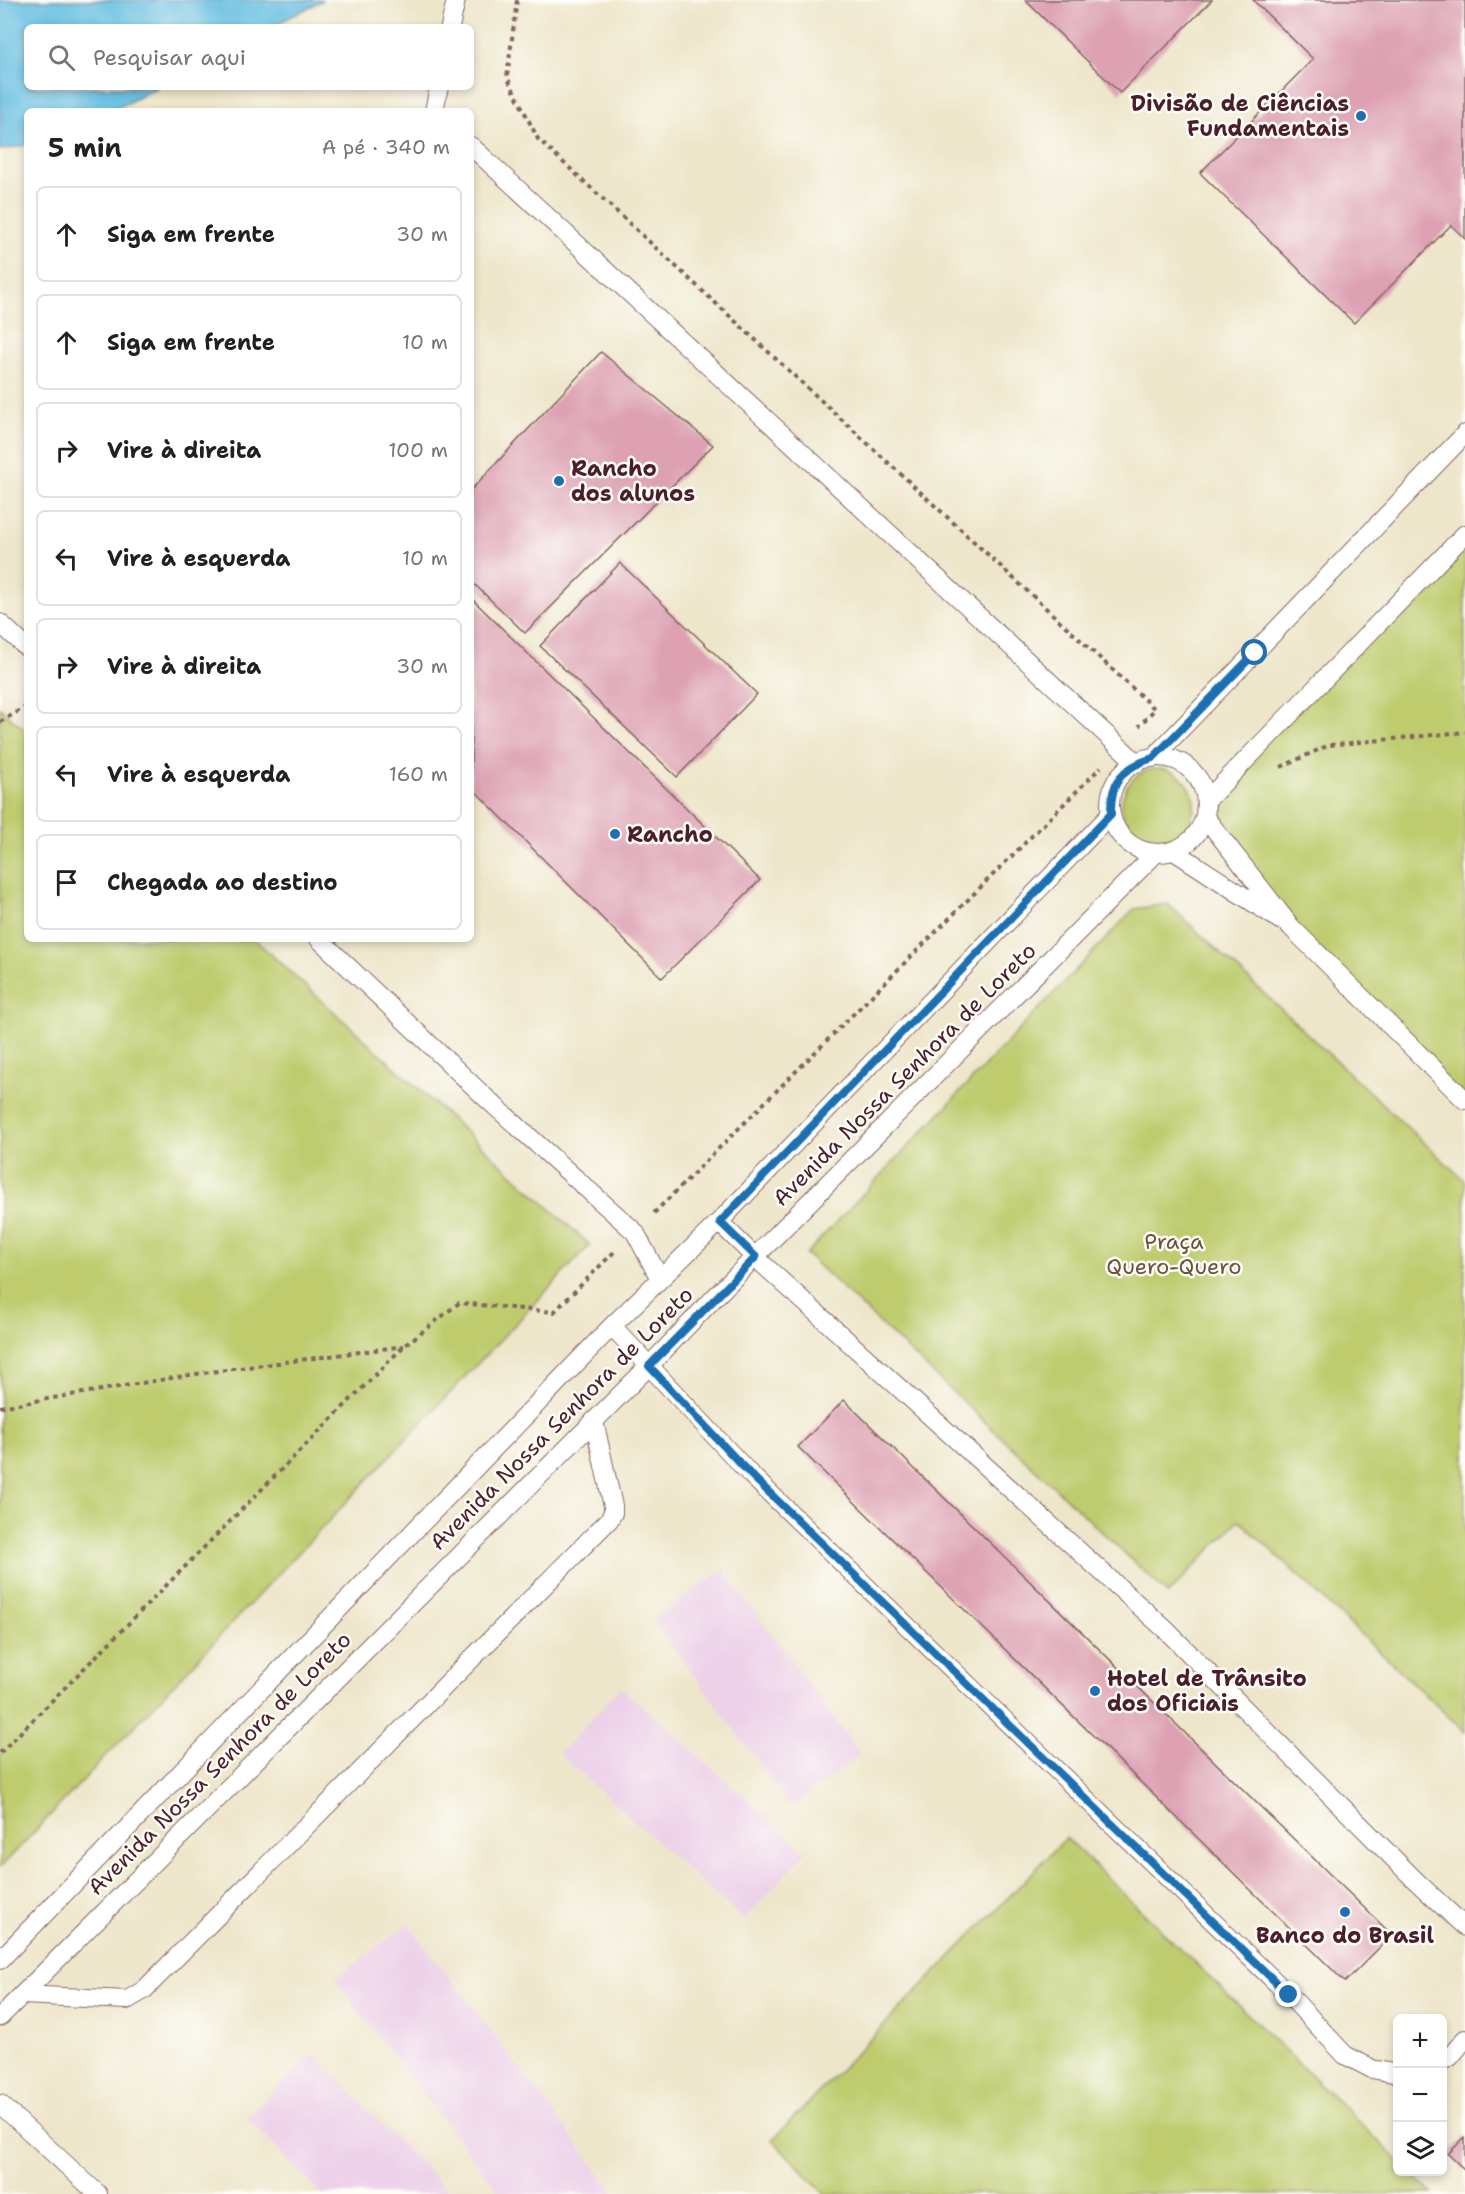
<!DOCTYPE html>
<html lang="pt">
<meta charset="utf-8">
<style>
:root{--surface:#fff;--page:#f6f6f6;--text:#202124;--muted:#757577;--line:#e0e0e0}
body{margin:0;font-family:"Shantell Sans",sans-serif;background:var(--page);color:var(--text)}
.controls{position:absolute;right:18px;bottom:18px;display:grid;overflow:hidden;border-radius:9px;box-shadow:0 3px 9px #0003}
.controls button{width:54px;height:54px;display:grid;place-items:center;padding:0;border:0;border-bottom:2px solid var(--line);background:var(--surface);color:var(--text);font:30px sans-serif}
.stop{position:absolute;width:18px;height:18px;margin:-14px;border:4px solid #1f6fb2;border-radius:50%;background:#fff}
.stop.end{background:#1f6fb2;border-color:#fff;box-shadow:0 2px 6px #0008}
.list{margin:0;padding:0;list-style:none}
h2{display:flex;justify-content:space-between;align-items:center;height:78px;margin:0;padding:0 24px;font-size:26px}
h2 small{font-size:20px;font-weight:400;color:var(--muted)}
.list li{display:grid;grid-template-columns:39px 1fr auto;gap:18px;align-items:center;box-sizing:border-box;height:96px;margin:0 12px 12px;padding:0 12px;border:2px solid var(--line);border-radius:9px}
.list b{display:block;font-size:22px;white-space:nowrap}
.list em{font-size:20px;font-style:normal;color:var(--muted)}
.icon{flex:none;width:33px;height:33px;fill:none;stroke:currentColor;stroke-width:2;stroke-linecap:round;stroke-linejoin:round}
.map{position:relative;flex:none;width:1465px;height:2194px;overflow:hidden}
.search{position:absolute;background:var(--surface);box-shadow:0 3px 9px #0003;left:24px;top:24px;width:450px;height:66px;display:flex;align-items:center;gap:15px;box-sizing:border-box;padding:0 21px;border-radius:9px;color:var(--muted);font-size:22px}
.panel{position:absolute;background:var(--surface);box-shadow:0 3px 9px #0003;left:24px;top:108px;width:450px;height:834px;border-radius:9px}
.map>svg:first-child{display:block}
</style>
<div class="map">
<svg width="1465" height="2194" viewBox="0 0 1465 2194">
<rect width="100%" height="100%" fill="#fdfcf7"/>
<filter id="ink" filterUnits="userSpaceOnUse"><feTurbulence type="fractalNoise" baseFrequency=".0167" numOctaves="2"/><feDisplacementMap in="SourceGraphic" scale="12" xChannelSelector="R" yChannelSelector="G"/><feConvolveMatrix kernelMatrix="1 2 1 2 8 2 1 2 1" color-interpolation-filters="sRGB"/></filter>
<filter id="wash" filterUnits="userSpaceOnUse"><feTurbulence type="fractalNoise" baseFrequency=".008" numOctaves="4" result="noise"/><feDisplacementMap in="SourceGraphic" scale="24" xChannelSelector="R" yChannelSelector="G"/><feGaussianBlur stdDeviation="1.35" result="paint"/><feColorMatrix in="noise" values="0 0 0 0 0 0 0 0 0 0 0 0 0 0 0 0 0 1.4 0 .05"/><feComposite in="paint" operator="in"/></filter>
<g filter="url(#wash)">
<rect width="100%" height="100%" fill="#eee6ca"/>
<g fill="#edd1e9">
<polygon points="723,1569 861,1755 791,1806 653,1620"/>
<polygon points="621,1687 806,1852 744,1920 559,1754"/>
<polygon points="408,1924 616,2194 501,2194 335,1979"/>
<polygon points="313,2054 451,2194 321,2194 247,2118"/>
</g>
<g fill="#becc6e" stroke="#84764c" stroke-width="1.5">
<polygon points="1465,534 1465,1105 1291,927 1206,801"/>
<polygon points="0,708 27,732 27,939 254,939 590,1245 0,1868"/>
<circle cx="1158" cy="805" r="36"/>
<polygon points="1168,904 1465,1181 1465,1732 1239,1520 1168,1594 806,1254 1134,909"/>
<polygon points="1066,1838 1397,2159 1398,2172 1410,2172 1433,2194 825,2194 772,2140"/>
</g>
<polygon fill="#64bde1" stroke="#576e86" stroke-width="1.5" points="0,0 323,0 271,27 27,27 27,87 158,87 112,111 27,111 27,145 0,150"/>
<g id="blocks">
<g fill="#dda1b3">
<polygon points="1025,0 1212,0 1120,93"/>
<polygon points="1253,0 1463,0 1465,2 1465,239 1451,225 1354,323 1200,173 1313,59"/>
<polygon points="601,352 713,445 525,633 471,581 471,490"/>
<polygon points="620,563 757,694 677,777 540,646"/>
<polygon points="471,598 760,880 662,978 471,787"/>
<polygon points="844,1400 1392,1935 1345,1982 798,1447"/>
<polygon points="1465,2137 1465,2170 1448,2154"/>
</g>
</g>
</g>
<g filter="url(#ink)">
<use href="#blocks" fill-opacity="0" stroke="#836563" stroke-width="1.5"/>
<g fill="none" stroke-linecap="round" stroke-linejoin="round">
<defs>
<g id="service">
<polyline points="450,27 456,0"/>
<polyline points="434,111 439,87"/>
<polyline points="471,146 1137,763"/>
<polyline points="0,623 27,648"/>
<circle cx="1158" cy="805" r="48"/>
<polyline points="1153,758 1465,434"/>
<polyline points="1206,801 1465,534"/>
<polyline points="1205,817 1291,927 1465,1100"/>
<polyline points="1174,851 1280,920"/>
<polyline points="319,939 486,1098 635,1232 660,1279"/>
<polyline points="719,1222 756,1258 1167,1631 1415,1880 1465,1927"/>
<polyline points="612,1326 750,1474 1289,1995 1345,2055 1372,2069 1398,2074"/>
<polyline points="0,1960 612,1326 719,1222 1111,814"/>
<polyline points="22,1995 127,2000 144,1990 609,1520 613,1513 613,1506 594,1421"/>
<polyline points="0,2017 649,1366 717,1295 1156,853"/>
<polyline points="1442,2061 1450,2057 1465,2039"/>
<polyline points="0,2104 98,2194"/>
</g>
</defs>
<use href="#service" stroke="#836563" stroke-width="20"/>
<g stroke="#836563" stroke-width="4" stroke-dasharray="4.5 4.5" stroke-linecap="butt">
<polyline points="517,0 507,77 538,139 1155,709 1139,726"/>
<polyline points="0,722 27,706"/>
<polyline points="1281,767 1329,745 1465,732"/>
<polyline points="654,1213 1101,767"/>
<polyline points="0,1407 196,1374 404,1346"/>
<polyline points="0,1753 404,1346 459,1303 554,1312 614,1252"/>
</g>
<use href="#service" stroke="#fff" stroke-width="18"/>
</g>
</g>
<g fill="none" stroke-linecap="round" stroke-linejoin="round" filter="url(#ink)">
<path stroke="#1f6fb2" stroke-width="8" d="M1255 653 1153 758C1123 767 1110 781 1111 814L720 1222 756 1257 649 1366 750 1474 1289 1995"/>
</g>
<g fill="#1f6fb2" stroke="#fdfcf7" stroke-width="2">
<circle cx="1361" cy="116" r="6"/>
<circle cx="559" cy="481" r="6"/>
<circle cx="615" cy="834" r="6"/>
<circle cx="1095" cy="1691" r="6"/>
<circle cx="1345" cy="1912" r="6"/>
</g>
<g text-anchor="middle" stroke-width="5" stroke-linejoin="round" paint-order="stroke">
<g font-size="22" font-weight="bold" fill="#4a1f2b" stroke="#fdfcf7" text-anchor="start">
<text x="1349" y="111" text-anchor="end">Divisão de Ciências<tspan x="1349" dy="25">Fundamentais</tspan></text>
<text x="571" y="476">Rancho<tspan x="571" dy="25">dos alunos</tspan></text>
<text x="627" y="842">Rancho</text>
<text x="1107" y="1686">Hotel de Trânsito<tspan x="1107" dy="25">dos Oficiais</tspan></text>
<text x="1345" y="1943" text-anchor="middle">Banco do Brasil</text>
</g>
<g font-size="22" fill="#4a1f2b" stroke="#fdfcf7">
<text transform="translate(904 1074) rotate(-45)" y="8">Avenida Nossa Senhora de Loreto</text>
<text transform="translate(561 1418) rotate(-45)" y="8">Avenida Nossa Senhora de Loreto</text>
<text transform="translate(219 1763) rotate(-45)" y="8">Avenida Nossa Senhora de Loreto</text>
</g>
<g font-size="22" fill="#6d533f" stroke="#fdfcf7">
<text x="1174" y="1249">Praça<tspan x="1174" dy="25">Quero-Quero</tspan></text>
</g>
</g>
</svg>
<div class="controls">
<button>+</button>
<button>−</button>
<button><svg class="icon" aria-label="layers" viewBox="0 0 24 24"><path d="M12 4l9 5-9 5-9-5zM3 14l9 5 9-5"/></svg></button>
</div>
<div class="stop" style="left:1255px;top:653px"></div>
<div class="stop end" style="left:1289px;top:1995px"></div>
<div class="search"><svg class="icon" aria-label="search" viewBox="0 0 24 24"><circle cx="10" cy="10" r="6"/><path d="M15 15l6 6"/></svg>Pesquisar aqui</div>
<section class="panel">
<h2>5 min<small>A pé · 340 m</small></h2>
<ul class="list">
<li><svg class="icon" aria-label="ahead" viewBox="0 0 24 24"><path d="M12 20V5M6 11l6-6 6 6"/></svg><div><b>Siga em frente</b></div><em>30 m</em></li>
<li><svg class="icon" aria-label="ahead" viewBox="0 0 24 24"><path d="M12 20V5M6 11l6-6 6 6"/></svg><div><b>Siga em frente</b></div><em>10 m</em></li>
<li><svg class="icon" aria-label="right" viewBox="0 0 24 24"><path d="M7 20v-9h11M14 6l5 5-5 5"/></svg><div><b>Vire à direita</b></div><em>100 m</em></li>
<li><svg class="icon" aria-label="left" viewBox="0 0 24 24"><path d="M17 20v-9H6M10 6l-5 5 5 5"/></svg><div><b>Vire à esquerda</b></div><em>10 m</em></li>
<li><svg class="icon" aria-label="right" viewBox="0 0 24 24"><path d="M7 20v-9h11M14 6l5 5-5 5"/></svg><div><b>Vire à direita</b></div><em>30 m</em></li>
<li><svg class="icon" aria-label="left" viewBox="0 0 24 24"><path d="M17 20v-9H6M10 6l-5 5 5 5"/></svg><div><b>Vire à esquerda</b></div><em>160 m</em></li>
<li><svg class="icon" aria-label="arrive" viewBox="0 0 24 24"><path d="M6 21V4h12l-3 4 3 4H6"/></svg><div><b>Chegada ao destino</b></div></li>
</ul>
</section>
</div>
